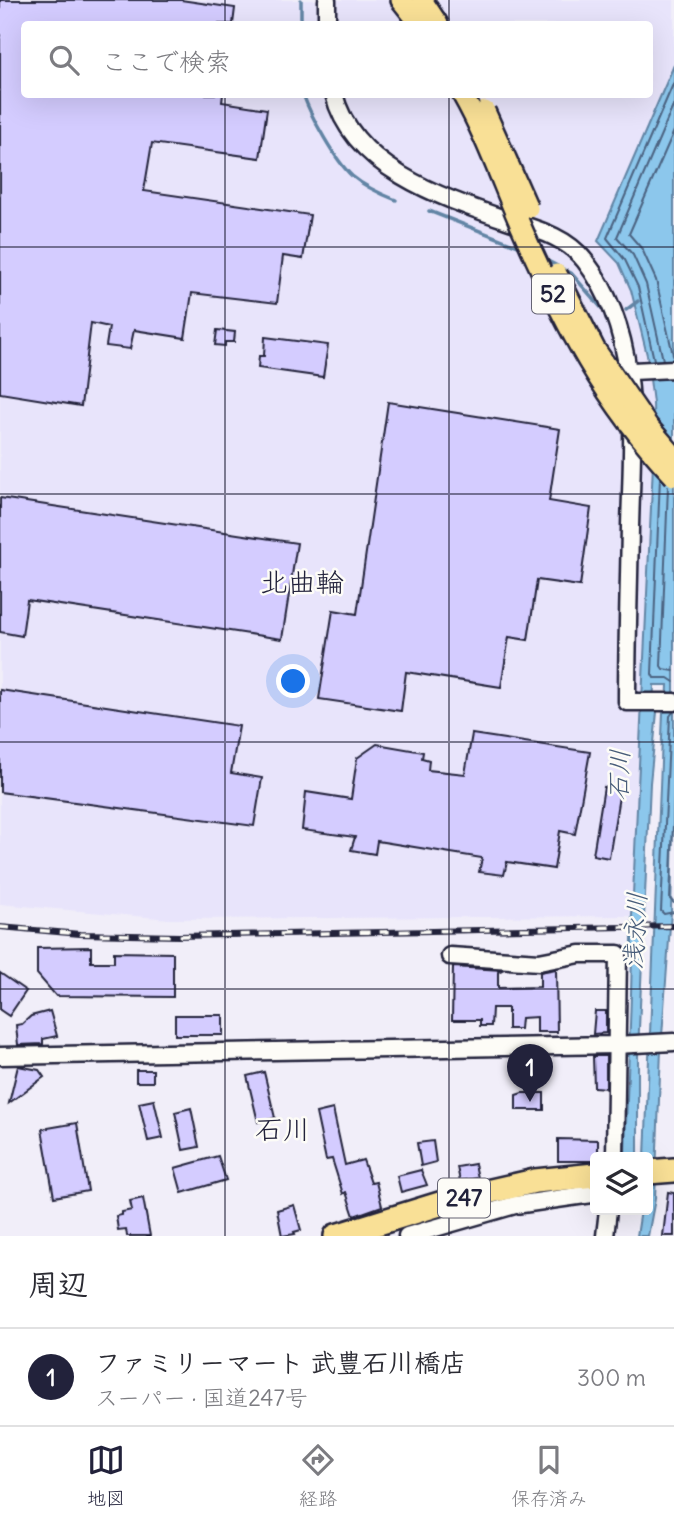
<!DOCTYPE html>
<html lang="ja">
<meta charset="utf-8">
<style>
:root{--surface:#fff;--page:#f2f2f3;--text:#2b2b33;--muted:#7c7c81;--line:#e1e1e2;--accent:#22223b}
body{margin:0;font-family:Delius,"Klee One",sans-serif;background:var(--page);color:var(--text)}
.controls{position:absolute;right:21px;bottom:21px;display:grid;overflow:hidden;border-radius:7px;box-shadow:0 7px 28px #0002}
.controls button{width:63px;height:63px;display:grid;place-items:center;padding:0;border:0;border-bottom:2px solid var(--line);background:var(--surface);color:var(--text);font:35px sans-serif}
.you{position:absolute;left:294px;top:682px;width:24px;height:24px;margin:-18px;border:5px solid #fff;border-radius:50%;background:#1a73e8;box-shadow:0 0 0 10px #1a73e833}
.badge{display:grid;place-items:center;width:46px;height:46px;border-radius:50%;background:var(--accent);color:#fff;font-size:23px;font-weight:700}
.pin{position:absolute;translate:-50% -58px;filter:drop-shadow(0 2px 4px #0008)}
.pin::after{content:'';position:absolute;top:37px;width:24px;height:21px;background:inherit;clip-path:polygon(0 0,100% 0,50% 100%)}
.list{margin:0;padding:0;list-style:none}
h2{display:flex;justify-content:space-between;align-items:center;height:91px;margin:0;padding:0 28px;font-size:30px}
h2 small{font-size:23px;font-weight:400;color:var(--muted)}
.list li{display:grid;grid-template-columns:46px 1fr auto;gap:21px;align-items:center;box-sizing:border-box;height:98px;padding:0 28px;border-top:2px solid var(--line)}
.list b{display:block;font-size:26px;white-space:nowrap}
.list p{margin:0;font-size:23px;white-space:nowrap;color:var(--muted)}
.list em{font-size:23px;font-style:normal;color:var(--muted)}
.icon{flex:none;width:38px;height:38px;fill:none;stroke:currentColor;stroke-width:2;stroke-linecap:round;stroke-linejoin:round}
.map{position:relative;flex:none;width:674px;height:1236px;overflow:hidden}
.search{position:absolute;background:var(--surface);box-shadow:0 7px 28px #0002;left:21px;right:21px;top:21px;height:77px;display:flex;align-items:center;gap:18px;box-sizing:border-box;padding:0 24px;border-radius:7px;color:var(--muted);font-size:26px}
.sheet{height:189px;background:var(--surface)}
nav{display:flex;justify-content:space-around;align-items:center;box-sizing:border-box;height:98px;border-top:2px solid var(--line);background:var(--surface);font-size:19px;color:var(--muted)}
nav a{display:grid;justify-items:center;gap:4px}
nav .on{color:var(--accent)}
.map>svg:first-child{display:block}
</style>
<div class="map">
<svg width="674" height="1236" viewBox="0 0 674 1236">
<rect width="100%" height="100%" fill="#f1eef9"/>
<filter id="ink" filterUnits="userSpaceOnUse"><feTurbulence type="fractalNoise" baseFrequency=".0143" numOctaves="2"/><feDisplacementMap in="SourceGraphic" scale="14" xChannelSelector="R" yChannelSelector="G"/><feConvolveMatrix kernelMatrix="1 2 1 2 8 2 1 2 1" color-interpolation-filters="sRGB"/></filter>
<g filter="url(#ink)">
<path fill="#e8e4fb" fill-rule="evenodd" d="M0 0H674V65L598 241 619 263 631 290 647 355 653 403 654 443 632 916 169 919 0 904ZM24 24H650V94H24Z"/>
<path fill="#8cc7ec" stroke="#6285a5" stroke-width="2" d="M674 65V785L671 912 661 1050 655 1199 648 1236H637L641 1210H648V1157H645L663 713 667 707 668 685H654L653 708 657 712 650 783 638 1051V1157H625C627 1077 633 996 632 916L654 443 653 403 647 355 631 290 619 263 598 241Z"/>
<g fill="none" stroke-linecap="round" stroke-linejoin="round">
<g stroke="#4c6482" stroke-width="2">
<polyline points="674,359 656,280 642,249 629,234 674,131"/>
<polyline points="654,360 638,287 625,260 607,238 674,82"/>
<polyline points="663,360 646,284 633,255 617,237 674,104"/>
<polyline points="660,477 652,674 654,678 668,678 674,682"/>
<polyline points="668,486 661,666 663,669 674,671"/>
<polyline points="673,712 670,716 661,911 664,914 674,912"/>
<polyline points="674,800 670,899 674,903"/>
</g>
<g stroke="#6285a5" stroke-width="3.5">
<polyline points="301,24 301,0"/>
<path d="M303 94C311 117 335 160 352 176 365 187 381 194 396 200"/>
<polyline points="429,211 521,247"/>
<polyline points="544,259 571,273 605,312"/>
<polyline points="626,310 638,301"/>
</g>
</g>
<g fill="#d4ccff" stroke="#22223b" stroke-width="2">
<polygon points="0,0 181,0 235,8 233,24 24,24 24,94 223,94 222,102 267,109 260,158 152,143 144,191 310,215 303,259 283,256 277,303 192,293 185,338 134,330 130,349 106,346 109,327 91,323 81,406 0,393"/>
<polygon points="217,330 235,332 234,342 225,342 225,346 215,345"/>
<polygon points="265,337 328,345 323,377 258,368 259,356 264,356"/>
<polygon points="388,402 560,429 549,501 591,508 580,586 537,580 528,640 509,637 501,687 406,672 401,711 319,699 333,610 357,614"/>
<polygon points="0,498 297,543 282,639 27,600 22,636 0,632"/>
<polygon points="0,690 239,726 231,773 262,778 254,826 0,792"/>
<polygon points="472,734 590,752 575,834 560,831 554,869 507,862 504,875 479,872 482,858 377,841 375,854 351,850 355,837 302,830 306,792 351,799 357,758 377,744 423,752 422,758 429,760 428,770 465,774"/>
<polygon points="604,787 620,790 609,858 593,855"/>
<polygon points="91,947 91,962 114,962 114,952 173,953 173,997 56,996 37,974 37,948"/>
<polygon points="453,967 502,970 498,972 498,988 540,987 540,972 556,969 557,1032 537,1032 537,1017 521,1018 520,1029 508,1029 508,1008 492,1008 491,1026 480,1026 480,1020 452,1020"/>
<polygon points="0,973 26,991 9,1016 0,1010"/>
<polygon points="50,1011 57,1036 43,1039 43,1044 18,1045 16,1025 22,1024 31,1016"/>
<polygon points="595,1011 606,1011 606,1033 593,1034"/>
<rect x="175" y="1015" width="48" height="20"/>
<polygon points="593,1056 606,1056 606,1088 594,1087"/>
<polygon points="18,1066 39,1070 44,1077 9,1103"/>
<rect x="136" y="1070" width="17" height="12"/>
<polygon points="264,1072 275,1118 258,1122 247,1076"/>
<polygon points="522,1093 544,1093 544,1110 516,1110 516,1095"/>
<polygon points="154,1100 163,1138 148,1141 139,1103"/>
<polygon points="191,1108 199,1147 183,1150 175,1112"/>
<polygon points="333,1109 345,1165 363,1160 371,1183 376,1182 382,1206 354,1216 346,1192 343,1194 332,1159 326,1160 316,1113"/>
<polygon points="77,1123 88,1191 54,1197 42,1129"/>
<polygon points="558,1139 598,1140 598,1157 595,1157 595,1161 558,1161"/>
<polygon points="433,1141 436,1162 421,1166 417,1143"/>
<polygon points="218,1156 226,1180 182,1193 175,1168"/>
<polygon points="475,1164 478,1178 460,1181 457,1167"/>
<polygon points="421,1170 427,1185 401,1192 397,1176"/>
<polygon points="668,1192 674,1193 674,1236 663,1236"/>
<polygon points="143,1198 150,1236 127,1236 126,1229 118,1230 116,1216 122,1215 122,1212 132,1210 130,1201"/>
<polygon points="294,1205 301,1230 294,1232 295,1234 282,1236 277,1210"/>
</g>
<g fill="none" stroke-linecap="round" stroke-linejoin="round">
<defs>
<g id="minor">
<polyline points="327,24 327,0"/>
<path d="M334 94C352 168 443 198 507 220 535 229 566 236 585 261 643 336 632 439 630 527 629 586 627 644 627 702H674"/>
<polyline points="632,371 674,369"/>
<polyline points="450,956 539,962 580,954 618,954 615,1157"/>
<polyline points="0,1056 615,1045 674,1042"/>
<polyline points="407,1236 515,1205 592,1194"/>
<polyline points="605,1236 608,1210"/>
</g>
<g id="major">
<polyline points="401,0 420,24"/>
<polyline points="422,0 438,24"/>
</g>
<g id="highway">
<polyline points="648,1172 674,1170"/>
<polyline points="336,1236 456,1199 535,1181 595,1175"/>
</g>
</defs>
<use href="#minor" stroke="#22223b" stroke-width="21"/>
<use href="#major" stroke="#22223b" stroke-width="24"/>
<use href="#highway" stroke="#22223b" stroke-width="28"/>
<use href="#minor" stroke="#fdfcf7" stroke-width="16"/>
<use href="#major" stroke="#f9e096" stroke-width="19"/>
<use href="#highway" stroke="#f9e096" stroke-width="23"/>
<defs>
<polyline id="rail" points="0,927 80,934 179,936 674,926"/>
</defs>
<use href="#rail" stroke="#22223b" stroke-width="6"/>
<use href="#rail" stroke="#fdfcf7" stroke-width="3.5" stroke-dasharray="10" stroke-linecap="butt"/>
<defs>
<g id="major-bridge">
<path d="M462 94C487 138 503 186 523 231 564 324 604 402 674 476"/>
<polyline points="485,111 528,208"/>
<polyline points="557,274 595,349 648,426 674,456"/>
</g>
</defs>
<use href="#major-bridge" stroke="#22223b" stroke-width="24" stroke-linecap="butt"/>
<use href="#major-bridge" stroke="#f9e096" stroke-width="19"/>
</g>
</g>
<path fill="none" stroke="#22223b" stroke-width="2" stroke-opacity="0.55" d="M225 0V24M449 0V24M225 94V1236M449 94V1236M0 247H674M0 494H674M0 742H674M0 989H674"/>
<g text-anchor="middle" stroke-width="5" stroke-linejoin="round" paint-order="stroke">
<g fill="#fdfcf7" stroke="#646373" stroke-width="2">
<rect x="532" y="274.5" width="42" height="39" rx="5"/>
<rect x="438" y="1178.5" width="52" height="39" rx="5"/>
</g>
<g font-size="23" font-weight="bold" fill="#22223b">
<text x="553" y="302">52</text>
<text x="464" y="1206">247</text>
</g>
<g font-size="26" font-style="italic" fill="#475c79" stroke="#fdfcf7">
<text transform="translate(619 775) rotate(-88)" y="9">石川</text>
<text transform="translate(635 931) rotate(-87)" y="9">浅永川</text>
</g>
<g font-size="28" fill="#22223b" stroke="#fdfcf7">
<text x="302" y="592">北曲輪</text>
<text x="283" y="1139">石川</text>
</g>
</g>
</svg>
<div class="controls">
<button><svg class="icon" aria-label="layers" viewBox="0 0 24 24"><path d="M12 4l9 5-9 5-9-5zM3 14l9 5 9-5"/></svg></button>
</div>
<div class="you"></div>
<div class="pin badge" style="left:530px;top:1102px">1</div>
<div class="search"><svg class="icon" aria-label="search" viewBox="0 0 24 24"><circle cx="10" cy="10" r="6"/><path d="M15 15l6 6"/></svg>ここで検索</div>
</div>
<section class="sheet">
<h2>周辺<small></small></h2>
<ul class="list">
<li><span class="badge">1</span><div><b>ファミリーマート 武豊石川橋店</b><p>スーパー · 国道247号</p></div><em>300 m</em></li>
</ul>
</section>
<nav>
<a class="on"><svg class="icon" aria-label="map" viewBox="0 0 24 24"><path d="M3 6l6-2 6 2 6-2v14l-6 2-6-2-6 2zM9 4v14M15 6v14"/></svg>地図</a>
<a><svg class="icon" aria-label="directions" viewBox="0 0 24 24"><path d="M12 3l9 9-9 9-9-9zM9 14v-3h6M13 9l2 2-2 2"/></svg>経路</a>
<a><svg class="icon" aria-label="saved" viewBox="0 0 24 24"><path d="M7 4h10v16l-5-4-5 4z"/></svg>保存済み</a>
</nav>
